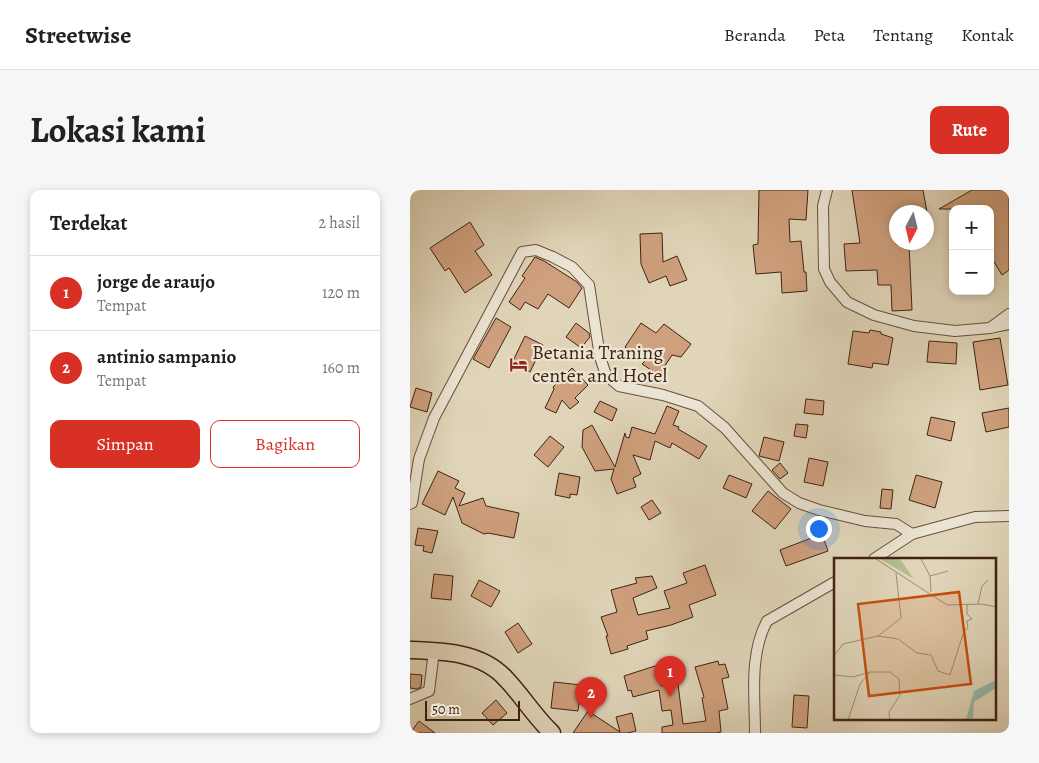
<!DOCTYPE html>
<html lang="id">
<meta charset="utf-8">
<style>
:root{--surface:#fff;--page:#f6f6f6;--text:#202124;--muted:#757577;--line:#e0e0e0;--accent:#d93025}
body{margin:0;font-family:Alegreya,serif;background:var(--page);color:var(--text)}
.controls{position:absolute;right:15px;top:15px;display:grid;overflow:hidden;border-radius:10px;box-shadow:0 2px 8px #0003}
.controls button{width:45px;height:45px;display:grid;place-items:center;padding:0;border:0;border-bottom:1px solid var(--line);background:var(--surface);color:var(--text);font:25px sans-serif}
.compass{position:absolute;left:479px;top:15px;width:45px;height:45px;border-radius:50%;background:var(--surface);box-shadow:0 2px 8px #0003;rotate:187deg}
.scale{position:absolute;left:15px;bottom:12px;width:95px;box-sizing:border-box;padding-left:5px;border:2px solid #402212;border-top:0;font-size:14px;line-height:18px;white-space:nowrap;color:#402212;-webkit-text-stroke:4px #ebe4d2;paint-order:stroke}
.you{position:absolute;left:408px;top:338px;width:18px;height:18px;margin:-12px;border:4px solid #fff;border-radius:50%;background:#1a73e8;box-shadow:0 0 0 8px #1a73e833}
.badge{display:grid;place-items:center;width:32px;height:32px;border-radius:50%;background:var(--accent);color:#fff;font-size:16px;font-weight:700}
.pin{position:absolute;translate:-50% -41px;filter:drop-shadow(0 1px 2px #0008)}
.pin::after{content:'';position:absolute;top:26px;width:18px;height:15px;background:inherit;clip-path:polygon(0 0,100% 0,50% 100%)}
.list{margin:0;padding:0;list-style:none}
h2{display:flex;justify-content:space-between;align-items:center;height:65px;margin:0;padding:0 20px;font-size:21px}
h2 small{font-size:16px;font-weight:400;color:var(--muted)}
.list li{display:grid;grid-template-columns:32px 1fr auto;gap:15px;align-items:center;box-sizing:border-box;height:75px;padding:0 20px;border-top:1px solid var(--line)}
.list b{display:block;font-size:19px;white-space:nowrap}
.list p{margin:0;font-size:16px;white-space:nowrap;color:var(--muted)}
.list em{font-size:16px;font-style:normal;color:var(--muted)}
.actions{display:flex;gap:10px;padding:15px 20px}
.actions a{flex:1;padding:11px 0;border:1px solid var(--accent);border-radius:10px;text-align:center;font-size:18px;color:var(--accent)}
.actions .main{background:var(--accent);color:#fff}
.map{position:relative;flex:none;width:599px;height:543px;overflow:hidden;border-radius:10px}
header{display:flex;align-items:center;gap:30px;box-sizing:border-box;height:70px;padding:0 25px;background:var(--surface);border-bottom:1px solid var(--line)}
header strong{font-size:24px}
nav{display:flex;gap:28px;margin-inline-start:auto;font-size:18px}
.intro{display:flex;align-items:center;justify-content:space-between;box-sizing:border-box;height:120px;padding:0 30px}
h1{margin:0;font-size:35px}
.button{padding:12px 22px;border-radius:10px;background:var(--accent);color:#fff;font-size:18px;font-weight:700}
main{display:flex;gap:30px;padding:0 30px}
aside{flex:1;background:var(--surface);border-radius:10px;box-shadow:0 2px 8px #0003}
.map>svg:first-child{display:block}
</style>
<header>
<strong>Streetwise</strong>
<nav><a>Beranda</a><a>Peta</a><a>Tentang</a><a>Kontak</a></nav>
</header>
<div class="intro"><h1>Lokasi kami</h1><a class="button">Rute</a></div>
<main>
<aside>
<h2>Terdekat<small>2 hasil</small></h2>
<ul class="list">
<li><span class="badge">1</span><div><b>jorge de araujo</b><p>Tempat</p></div><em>120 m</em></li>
<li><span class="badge">2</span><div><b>antinio sampanio</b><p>Tempat</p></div><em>160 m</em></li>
</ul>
<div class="actions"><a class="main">Simpan</a><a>Bagikan</a></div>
</aside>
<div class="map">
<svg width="599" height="543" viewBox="0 0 599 543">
<rect width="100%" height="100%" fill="#e0d5b9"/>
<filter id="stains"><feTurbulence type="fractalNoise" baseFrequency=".004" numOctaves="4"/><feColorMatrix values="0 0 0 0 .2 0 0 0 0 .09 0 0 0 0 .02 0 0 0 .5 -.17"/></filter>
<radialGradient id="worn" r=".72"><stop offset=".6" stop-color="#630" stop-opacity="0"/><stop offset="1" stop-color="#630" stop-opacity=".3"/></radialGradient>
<g fill="#cfa07d" stroke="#402212">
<polygon points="349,0 398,0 396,30 379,29 380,52 391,51 394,82 396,82 397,101 372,103 371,82 346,84 343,55 348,54"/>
<polygon points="442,0 513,0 517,22 486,22 486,54 499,53 502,120 482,121 481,95 468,95 467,80 436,81 434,54 450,53"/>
<polygon points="562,0 599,0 599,80 592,85 580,65 580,19 529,19"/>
<polygon points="60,32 74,55 65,61 82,85 55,103 39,78 35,81 20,58"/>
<polygon points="252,43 253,72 267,66 277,90 260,96 256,86 239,93 231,74 230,44"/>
<polygon points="125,67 134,71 167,92 172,98 159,118 138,104 128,119 115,112 110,120 99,112 115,88 112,86"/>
<polygon points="86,128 101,137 79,178 63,169"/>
<polygon points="166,133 179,143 180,147 171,158 156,147"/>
<polygon points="231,133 246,143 254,134 281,154 271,167 262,165 249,185 232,174 235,171 215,157"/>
<polygon points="460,140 471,142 471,144 483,148 478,175 463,173 462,178 438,174 443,141 459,143"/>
<polygon points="115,146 133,155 120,182 102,173"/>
<polygon points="590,148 598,195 570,200 563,152"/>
<polygon points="519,151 547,153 546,174 517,172"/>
<polygon points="162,178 178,195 165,208 169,212 160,219 152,210 146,223 135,218 144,199 143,197"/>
<polygon points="6,198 22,203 17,222 0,217"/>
<polygon points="396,209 414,211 413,225 394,223"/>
<polygon points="190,211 207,219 202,231 184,222"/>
<polygon points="257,216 269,221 263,235 269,237 268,239 297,256 289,269 262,253 260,258 245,251 240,270 223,265 231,284 223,288 226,297 207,304 201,289 204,279 185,281 172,257 173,240 182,235 205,277 215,243 216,247 219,248 222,237 245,244"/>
<polygon points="599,218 599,237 576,242 572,223"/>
<polygon points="521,227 545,232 541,251 517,245"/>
<polygon points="386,234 398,235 396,248 384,246"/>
<polygon points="140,246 154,257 138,277 124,265"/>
<polygon points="354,247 374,252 369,271 349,266"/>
<polygon points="399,268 418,272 413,296 394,292"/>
<polygon points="370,273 378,283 370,289 362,280"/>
<polygon points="28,281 49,291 45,298 55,303 49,316 73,308 76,316 109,323 104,348 78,343 74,344 52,333 43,307 35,325 12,314"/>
<polygon points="149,283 170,287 167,305 160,304 160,308 145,305"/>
<polygon points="319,285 342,294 336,308 313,298"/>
<polygon points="506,285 532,292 525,318 499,310"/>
<polygon points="472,299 483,300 481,319 470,318"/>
<polygon points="358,301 381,319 365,339 342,321"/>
<polygon points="242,310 251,323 239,330 231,317"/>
<polygon points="8,338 28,341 22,363 13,361 14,356 5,355"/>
<polygon points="412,344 418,361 376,376 370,360"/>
<polygon points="295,375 306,405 279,415 283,427 261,435 236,441 238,449 217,456 218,459 201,464 196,446 198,446 191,427 207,422 201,400 227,393 225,388 242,386 247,398 223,408 228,425 260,418 254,401 277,393 273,383"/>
<polygon points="24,384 43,386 41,410 21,408"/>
<polygon points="69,390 90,401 81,417 61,406"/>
<polygon points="108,433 122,454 108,463 95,442"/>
<polygon points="308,471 309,475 315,474 319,487 312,489 318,519 309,521 311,542 306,543 252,543 252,537 263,535 261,520 252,521 249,500 223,507 221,500 218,501 214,486 245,476 251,496 268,494 273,534 296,531 292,508 294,507 285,477"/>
<polygon points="0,484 12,485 11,497 7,499 0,498"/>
<polygon points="144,492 171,495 168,521 141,518"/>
<polygon points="384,505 399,506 397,538 382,537"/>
<polygon points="86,510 97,523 83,535 72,523"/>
<polygon points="178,521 210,542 206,527 222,523 226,541 217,543 163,543"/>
<polygon points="9,531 25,543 0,543"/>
</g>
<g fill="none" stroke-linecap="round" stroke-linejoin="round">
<defs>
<g id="street">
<polyline points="417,0 413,16 414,79 420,92 437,112 464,125 504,136 545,141 580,138"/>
<polyline points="599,124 580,138 599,134"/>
<polyline points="0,314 2,313 9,269 24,228 112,62 126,60 143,67 162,77 179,95 190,167 196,185 209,196 253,205 288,216 315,238 373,303 389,313 409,320 455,331 486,334 502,344"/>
<polyline points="464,369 502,344 565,327 599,326"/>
<polyline points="0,509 19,501 24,461"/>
<path d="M345 543C345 506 339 465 357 431L425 392"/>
</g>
<path id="primary" d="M0 460C34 461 73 462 97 490 113 507 125 527 142 543"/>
</defs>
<use href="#street" stroke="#684f3c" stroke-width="12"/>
<use href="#primary" stroke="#402212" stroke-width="19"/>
<use href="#street" stroke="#ebe4d2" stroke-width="10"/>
<use href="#primary" stroke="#e0d5b9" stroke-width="16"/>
</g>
<defs>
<symbol id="hotel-bare" viewBox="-9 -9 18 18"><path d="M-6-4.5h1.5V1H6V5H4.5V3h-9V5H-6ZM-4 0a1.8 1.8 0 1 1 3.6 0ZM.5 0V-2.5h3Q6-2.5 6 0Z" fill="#8f2418" stroke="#ebe4d2" stroke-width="2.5" paint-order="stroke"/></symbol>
</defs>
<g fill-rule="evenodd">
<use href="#hotel-bare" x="96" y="162" width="25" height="25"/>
</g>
<g text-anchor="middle" stroke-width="4.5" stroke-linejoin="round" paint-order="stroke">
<g font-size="20" fill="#402212" stroke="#ebe4d2" text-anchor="start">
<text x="122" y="169">Betania Traning<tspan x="122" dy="23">center and Hotel</tspan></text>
</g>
</g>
<g transform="translate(424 368)">
<rect width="162" height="162" fill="#e0d5b9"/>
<path d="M46 1H66L80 21 58 8Z" fill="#b4bd8e"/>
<path d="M162 122V130L140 144 139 160 132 162 140 133Z" fill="#95b9a9"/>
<path fill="none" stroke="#a08d76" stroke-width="1" d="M42 1 113 47 147 46 163 49M87 1 96 18 97 34M96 18 114 13M144 46 148 28 154 22M44 78 64 81 83 95 97 97 104 113 116 117 130 73 134 70 133 63 138 61 133 56V47M0 98 9 86 44 78 67 60 62 15M36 114H56L65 121 66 137 55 154 56 162M0 117 19 119 36 114 26 126 14 162"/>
<path fill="#c64e0d" fill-opacity="0.15" stroke="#c64e0d" stroke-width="2.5" d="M125 34 137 126 35 138 24 46Z"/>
<rect width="162" height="162" fill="none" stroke="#402212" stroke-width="2.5"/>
</g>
<rect width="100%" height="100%" filter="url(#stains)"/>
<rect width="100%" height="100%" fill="url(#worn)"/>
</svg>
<div class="controls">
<button>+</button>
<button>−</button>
</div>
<svg class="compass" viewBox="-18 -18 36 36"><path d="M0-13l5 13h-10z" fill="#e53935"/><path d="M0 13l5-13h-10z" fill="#757577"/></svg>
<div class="scale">50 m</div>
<div class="you"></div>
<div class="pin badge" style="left:260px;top:507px">1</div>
<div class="pin badge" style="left:181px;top:528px">2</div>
</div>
</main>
